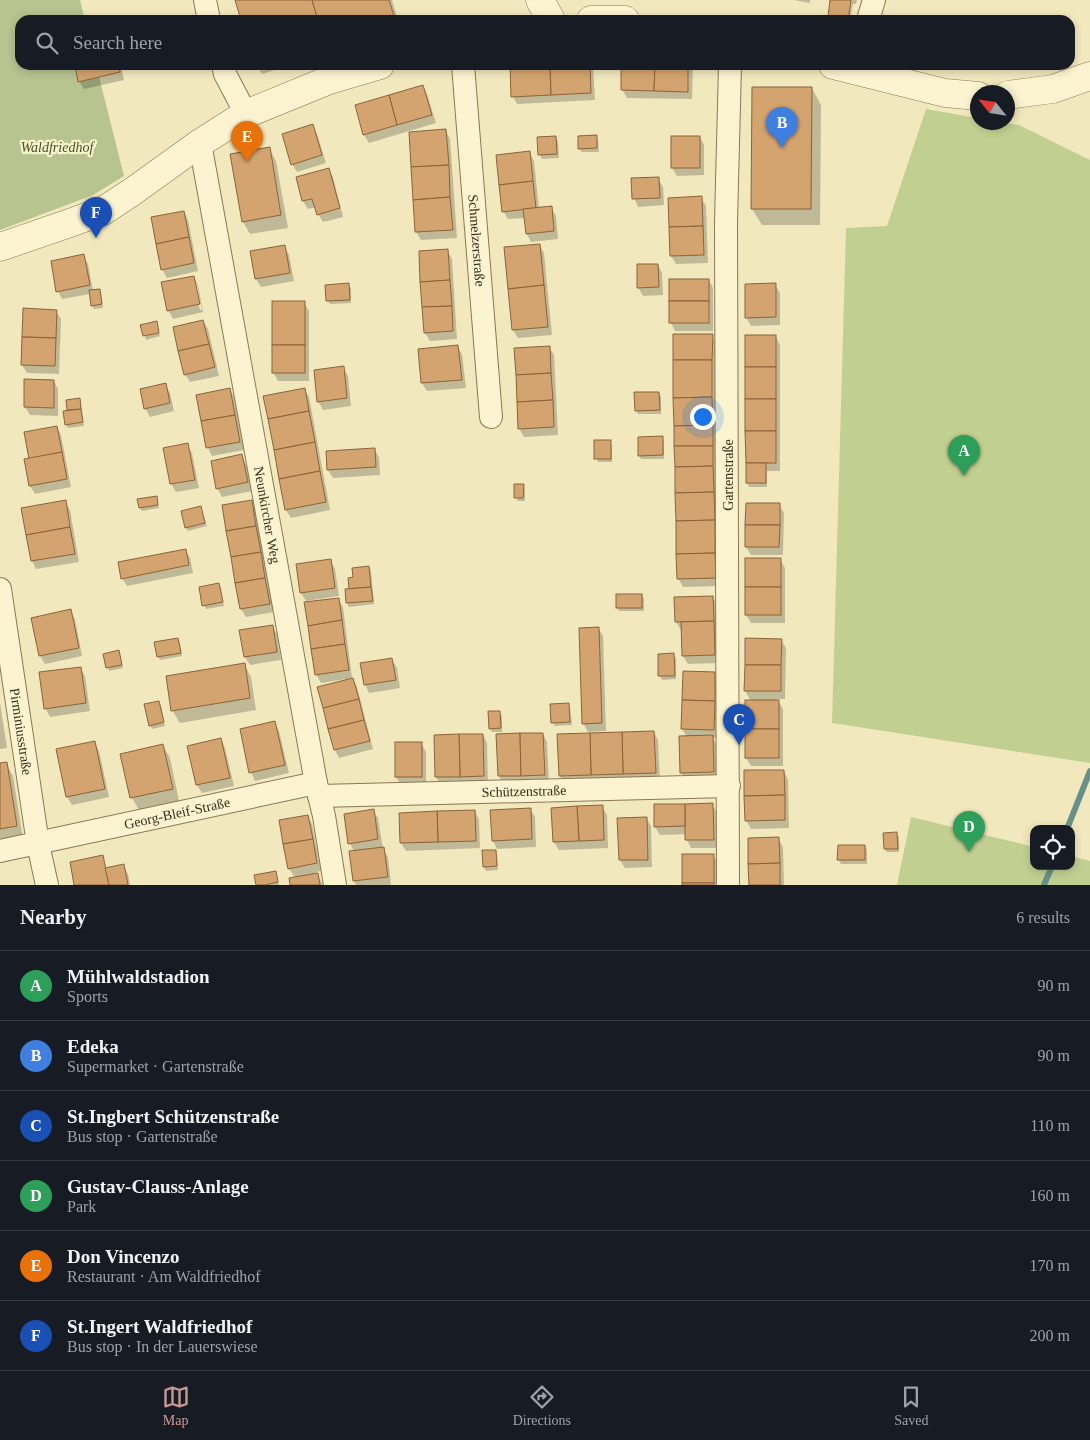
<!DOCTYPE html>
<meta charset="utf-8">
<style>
:root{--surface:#171b24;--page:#242831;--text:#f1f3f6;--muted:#9ea1a6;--line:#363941;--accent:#cc9a96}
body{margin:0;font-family:Georgia,serif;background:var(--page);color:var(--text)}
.controls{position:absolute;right:15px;bottom:15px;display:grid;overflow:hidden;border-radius:10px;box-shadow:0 2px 8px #0003}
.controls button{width:45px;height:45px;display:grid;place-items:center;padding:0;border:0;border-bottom:1px solid var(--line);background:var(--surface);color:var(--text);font:25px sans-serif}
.compass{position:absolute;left:970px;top:85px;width:45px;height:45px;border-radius:50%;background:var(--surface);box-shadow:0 2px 8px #0003;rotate:300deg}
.you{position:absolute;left:702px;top:416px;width:18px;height:18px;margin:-12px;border:4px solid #fff;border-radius:50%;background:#1a73e8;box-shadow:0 0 0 8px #1a73e833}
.badge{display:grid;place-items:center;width:32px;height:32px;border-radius:50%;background:var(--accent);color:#fff;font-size:16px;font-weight:700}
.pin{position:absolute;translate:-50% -41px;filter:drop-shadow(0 1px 2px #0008)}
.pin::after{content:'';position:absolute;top:26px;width:18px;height:15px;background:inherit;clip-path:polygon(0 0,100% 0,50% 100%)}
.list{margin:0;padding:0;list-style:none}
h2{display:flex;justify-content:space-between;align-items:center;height:65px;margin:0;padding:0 20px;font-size:21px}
h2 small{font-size:16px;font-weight:400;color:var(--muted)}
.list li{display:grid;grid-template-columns:32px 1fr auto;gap:15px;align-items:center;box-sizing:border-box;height:70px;padding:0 20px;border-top:1px solid var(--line)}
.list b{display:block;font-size:19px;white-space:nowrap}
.list p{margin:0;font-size:16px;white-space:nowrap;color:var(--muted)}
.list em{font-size:16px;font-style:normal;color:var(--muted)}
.icon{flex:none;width:28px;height:28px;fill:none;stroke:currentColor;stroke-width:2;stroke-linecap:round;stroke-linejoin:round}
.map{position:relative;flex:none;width:1090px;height:885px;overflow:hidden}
.search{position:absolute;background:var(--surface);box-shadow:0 2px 8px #0003;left:15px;right:15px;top:15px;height:55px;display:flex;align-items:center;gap:12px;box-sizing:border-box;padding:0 18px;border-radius:15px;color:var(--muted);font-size:19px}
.sheet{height:485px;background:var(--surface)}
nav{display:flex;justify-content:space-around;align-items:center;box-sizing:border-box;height:70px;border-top:1px solid var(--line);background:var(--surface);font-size:14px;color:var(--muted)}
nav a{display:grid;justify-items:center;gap:2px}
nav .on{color:var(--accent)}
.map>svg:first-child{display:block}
</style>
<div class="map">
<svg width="1090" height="885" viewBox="0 0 1090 885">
<rect width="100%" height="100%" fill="#f1e8bd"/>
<g fill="#c1d090">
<polygon points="926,109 977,118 978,122 1004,123 1019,125 1090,160 1090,763 832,723 846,228 887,226"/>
<polygon points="911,817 1034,847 1034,866 1071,866 1071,856 1090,861 1090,885 897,885"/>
</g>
<polygon fill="#b7c490" points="0,0 80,0 85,20 20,20 20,65 96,65 124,176 93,195 0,230"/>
<g fill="#0003" fill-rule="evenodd">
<polygon points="237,0 392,0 398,20 243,20"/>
<polygon points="794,0 810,0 810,3"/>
<polygon points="831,0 857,0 856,4 853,4 850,20 831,20 829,16"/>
<polygon points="76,65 121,65 124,80 84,89 79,81"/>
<polygon points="257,65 291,65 262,74"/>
<polygon points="511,65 593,65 595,100 517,104 513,96"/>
<polygon points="623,65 693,65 692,99 627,98 622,89"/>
<polygon points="423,86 427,94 436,123 369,143 364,135 356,106"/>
<polygon points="812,88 821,105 820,225 762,225 752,209"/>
<polygon points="312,126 317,134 326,163 297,172 292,164"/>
<polygon points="446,131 450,139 457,238 421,240 416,232"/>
<polygon points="555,137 558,141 559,158 542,159 540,155 539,138"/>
<polygon points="596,137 598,140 599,152 582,152 579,148"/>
<polygon points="700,137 704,145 704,175 677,176 672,168"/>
<polygon points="269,148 276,161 288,228 250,234 243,222"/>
<polygon points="530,153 534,161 539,209 551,208 556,216 558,239 531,242 527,234 525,218 508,219 503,211"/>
<polygon points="328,169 333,177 343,217 323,222 318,214 316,207 308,209 303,201 297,178"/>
<polygon points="658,179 663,187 664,205 638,207 634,198"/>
<polygon points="701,198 706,206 708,263 676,264 671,256"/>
<polygon points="184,212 188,220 198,271 167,278 162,269"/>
<polygon points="539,245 544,253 552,335 518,338 513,330"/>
<polygon points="284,246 289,255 294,281 261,287 256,279"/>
<polygon points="447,250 452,259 457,339 430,341 425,333"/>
<polygon points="83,256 88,264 93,291 99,290 101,294 103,308 94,309 92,306 90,294 62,299 58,291"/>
<polygon points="658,265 662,273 663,295 643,296 638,287"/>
<path d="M193 277 198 285 203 312 173 319 168 310ZM194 284H197L202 310H200Z"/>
<polygon points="670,280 709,280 713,288 713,331 675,331 671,323"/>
<polygon points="348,285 351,288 351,303 330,304 327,300"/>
<polygon points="775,285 780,293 780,325 751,326 746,317"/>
<polygon points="304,302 309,311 309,381 278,381 273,372"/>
<polygon points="56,311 61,319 59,374 27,373 22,365"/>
<polygon points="203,321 208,329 219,376 190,382 185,374"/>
<polygon points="156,322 160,336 146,340 142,326"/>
<polygon points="712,335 717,344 720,586 683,587 678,578"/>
<polygon points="747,337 776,337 780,345 780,471 767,471 767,487 749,487 747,483"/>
<polygon points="457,346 462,354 466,388 427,391 422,383 419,350"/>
<polygon points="549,347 554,355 558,435 524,437 519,428"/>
<polygon points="343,368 348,376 351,406 323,410 318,401"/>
<polygon points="54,381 58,389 58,416 30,415 25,407"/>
<polygon points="165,385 170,393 174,411 150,417 145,408"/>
<polygon points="230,389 234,397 244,450 212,456 208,448 198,395"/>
<polygon points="304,389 309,397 330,510 291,518 286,510"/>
<polygon points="658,393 661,397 661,414 638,414 636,410"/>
<polygon points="79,399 81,403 84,426 68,428 66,424 69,411 68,401"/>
<polygon points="57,427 61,435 71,487 35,494 30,486 30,460"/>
<polygon points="662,438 664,441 664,459 641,459 639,455"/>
<polygon points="610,442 612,445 612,462 598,462 596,458"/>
<polygon points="187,445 192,453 199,488 176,492 171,484"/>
<polygon points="374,449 379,457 380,475 333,478 328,470"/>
<polygon points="242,456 246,464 252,491 222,497 217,488"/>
<polygon points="523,485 525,489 525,501 518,501 516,497"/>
<polygon points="156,497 159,508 142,511 140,508"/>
<polygon points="251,501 256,509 274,612 246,617 241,609"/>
<polygon points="65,502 70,510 79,562 36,569 32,561"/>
<polygon points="779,505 784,513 783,555 751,555 746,547"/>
<polygon points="201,508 207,526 188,531 186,527"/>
<polygon points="185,550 190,558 193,573 127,586 122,578"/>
<polygon points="780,559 785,568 785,623 751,623 746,615"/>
<polygon points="330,560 335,569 339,596 306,601 301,593"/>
<polygon points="369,567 371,571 374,604 349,607 347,603 355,578"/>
<polygon points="219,584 221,588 224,606 206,609 204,605"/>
<polygon points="642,595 644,599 644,611 619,611 617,607"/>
<polygon points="713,598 718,606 719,663 688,664 683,656 683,630 681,630 676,622"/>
<polygon points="338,599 343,607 352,678 357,687 373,749 339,758 335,750 346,679 321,683 316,674"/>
<polygon points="70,611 75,619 82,656 45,664 40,656 32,619"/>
<polygon points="272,626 277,634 281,660 250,665 245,657"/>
<polygon points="598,628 603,636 606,731 588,732 583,723"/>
<polygon points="177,639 180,643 182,656 160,660 158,656"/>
<polygon points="781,640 786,648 785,699 777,699 783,709 783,766 751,766 746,758 746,701 751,701 745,691"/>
<polygon points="104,655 120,655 123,668 109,671"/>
<polygon points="673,655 676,658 676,679 662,680 660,676"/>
<polygon points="392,660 397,668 400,688 369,693 365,684"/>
<polygon points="244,664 251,677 256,710 180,723 172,710"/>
<polygon points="80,668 85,676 90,711 50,717 45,708"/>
<polygon points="715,673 719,681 718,738 713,738 717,745 718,780 686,781 681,773 687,737 682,729"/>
<polygon points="159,702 161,706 165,726 152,729 150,725"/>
<polygon points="0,703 7,748 0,749"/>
<polygon points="568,704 570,708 572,725 555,726 553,723"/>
<polygon points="499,712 502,716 502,732 492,732 490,728"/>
<polygon points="275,723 279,731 289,773 255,781 251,772"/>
<polygon points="654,732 658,740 660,781 565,784 560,776"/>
<polygon points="543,734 547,742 549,783 503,784 499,776 497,736"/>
<polygon points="483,735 487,743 488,784 441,785 436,777"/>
<polygon points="221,739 225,748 234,786 202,793 197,785 189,747"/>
<polygon points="94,743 99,751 109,797 72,805 67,797"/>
<polygon points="396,743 421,743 426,752 426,785 401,785 396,777"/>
<polygon points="163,746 170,758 179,801 139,810 132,798 122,754"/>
<polygon points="6,764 13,776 23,839 0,842 0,765"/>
<polygon points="783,771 788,779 789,828 751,829 746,820"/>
<polygon points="712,804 717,813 717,848 691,848 687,840 687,834 660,835 655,827"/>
<polygon points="602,807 607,815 608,848 559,850 554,842 553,809"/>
<polygon points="530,809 535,817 536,847 497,849 493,841"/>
<polygon points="373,810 378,818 383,849 388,857 391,885 356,885 354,881 354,852 350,843"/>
<polygon points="475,811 479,820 480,848 406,851 401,843"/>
<polygon points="308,816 312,824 321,871 316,872 323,885 291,885 295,878 289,868"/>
<polygon points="646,818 651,826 652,867 625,868 620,860 619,819"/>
<polygon points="896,834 899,837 899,852 887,852 885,849"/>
<polygon points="778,838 783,847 784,885 750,885"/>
<polygon points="839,846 865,846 867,850 867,864 841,864 839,860"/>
<polygon points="495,851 497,855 498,870 486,871 484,867 483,852"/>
<polygon points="713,855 718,863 718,885 684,885"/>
<polygon points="102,857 107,869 123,866 128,874 130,885 76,885"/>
<polygon points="276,872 279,885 257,885"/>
</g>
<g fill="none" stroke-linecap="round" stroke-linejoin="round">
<g stroke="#68908b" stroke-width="6">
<polyline points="1067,829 1090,771"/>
<polyline points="1044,885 1052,866"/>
</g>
</g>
<g fill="#d3a46f" stroke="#8b6338">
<polygon points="235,0 312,0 318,20 241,20"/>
<polygon points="312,0 389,0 395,19 391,20 318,20"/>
<polygon points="830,0 851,0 848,20 828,16"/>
<polygon points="75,65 119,65 120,72 78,82"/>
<polygon points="510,65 550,65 551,95 511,97"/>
<polygon points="550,65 590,65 591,93 551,95"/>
<polygon points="621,65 655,65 654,91 621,90"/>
<polygon points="655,65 688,65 688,92 654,91"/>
<polygon points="423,85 432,115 397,125 389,95"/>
<polygon points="752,87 812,87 811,209 751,209"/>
<polygon points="389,95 397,125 363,135 355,105"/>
<polygon points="313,124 322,155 291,165 282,134"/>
<polygon points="446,129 449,165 411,167 409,132"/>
<polygon points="597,135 597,148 578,149 578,136"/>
<polygon points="556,136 557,154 538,155 537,137"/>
<rect x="671" y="136" width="29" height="32"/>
<polygon points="270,147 281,215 242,222 230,154"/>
<polygon points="530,151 533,181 499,185 496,155"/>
<polygon points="449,165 450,197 413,200 411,167"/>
<polygon points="329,168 340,208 317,215 312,199 302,201 296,177"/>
<polygon points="659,177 660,198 632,199 631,178"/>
<polygon points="533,181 536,208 502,212 499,185"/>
<polygon points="702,196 703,226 669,227 668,198"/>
<polygon points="450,197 453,230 415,232 413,200"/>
<polygon points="552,206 554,231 526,234 523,209"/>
<polygon points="184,211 189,237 156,244 151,217"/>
<polygon points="703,226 704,255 670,256 669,227"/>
<polygon points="189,237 194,263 161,270 156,244"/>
<polygon points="540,244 544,285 508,289 504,247"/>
<polygon points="285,245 290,273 255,279 250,251"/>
<polygon points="448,249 450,280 420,282 419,251"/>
<polygon points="84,254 90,285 56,292 51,261"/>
<polygon points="637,264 658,264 659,287 637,288"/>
<polygon points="194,276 200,304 167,311 161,282"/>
<rect x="669" y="279" width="40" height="22"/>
<polygon points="450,280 452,306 422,307 420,282"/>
<polygon points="349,283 350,300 326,301 325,285"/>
<polygon points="776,283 776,317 745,318 745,284"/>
<polygon points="544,285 548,327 512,330 508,289"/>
<polygon points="100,289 102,304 91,306 89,290"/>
<rect x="272" y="301" width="33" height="44"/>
<rect x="669" y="301" width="40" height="22"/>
<polygon points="452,306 453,331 424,333 422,307"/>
<polygon points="23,308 57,310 56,338 22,337"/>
<polygon points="203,320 209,344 178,351 173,327"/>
<polygon points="157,321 159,333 143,336 140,325"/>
<polygon points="673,334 713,334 712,360 673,360"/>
<rect x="745" y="335" width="31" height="32"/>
<polygon points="22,337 56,338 55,366 21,365"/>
<polygon points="209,344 215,367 184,375 178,351"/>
<rect x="272" y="345" width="33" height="28"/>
<polygon points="458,345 462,380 421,383 418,349"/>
<polygon points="550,346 551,373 516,375 514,348"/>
<polygon points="673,360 712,360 712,397 673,398"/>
<polygon points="344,366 347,398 317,402 314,370"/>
<rect x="745" y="367" width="31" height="32"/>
<polygon points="551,373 553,400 517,402 516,375"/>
<polygon points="24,379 54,380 54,408 24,407"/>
<polygon points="166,383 170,403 144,409 140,389"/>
<polygon points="230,388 235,415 201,421 196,395"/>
<polygon points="305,388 309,411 268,419 263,396"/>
<polygon points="634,392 659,392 660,410 635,411"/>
<polygon points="712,397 713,425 674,426 673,398"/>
<polygon points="80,398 81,409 67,410 66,400"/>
<rect x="745" y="399" width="31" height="32"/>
<polygon points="553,400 554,427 518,429 517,402"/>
<polygon points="81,409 83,422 65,425 63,411"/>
<polygon points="309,411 315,442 274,450 268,419"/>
<polygon points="235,415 240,442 206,448 201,421"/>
<polygon points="713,425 713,446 674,446 674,426"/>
<polygon points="57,426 62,452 29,459 24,432"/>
<polygon points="745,431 776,431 776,463 746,463"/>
<polygon points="663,436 663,455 638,456 638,437"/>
<rect x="594" y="440" width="17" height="19"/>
<polygon points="315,442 320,471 279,479 274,450"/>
<polygon points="188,443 195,480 170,484 163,448"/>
<polygon points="674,446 713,446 713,466 675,467"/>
<polygon points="375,448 376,467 327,470 326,451"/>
<polygon points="62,452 67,479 29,486 24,459"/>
<polygon points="242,454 248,482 216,489 211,461"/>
<rect x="746" y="463" width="20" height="20"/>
<polygon points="713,466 714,492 675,493 675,467"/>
<polygon points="320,471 326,502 285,510 279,479"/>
<polygon points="514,484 524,484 523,498 514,498"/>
<polygon points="714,492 715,520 676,521 675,493"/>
<polygon points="157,496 158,505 139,508 137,499"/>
<polygon points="66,500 70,527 26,535 21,508"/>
<polygon points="252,500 256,526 226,531 222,505"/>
<polygon points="746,503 780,503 780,525 745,525"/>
<polygon points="201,506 205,523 185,528 181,511"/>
<polygon points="715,520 715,553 676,554 676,521"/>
<polygon points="745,525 780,525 779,547 745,547"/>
<polygon points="256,526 261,552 231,557 226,531"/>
<polygon points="70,527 75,554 31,561 26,535"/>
<polygon points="186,549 189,565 121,579 118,562"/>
<polygon points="261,552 265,578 235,583 231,557"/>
<polygon points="715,553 716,578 677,579 676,554"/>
<rect x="745" y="558" width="36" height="29"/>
<polygon points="331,559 335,588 300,593 296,564"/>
<polygon points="369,566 371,587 349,589 348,578 353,577 352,568"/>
<polygon points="265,578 270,604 240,609 235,583"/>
<polygon points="219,583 223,602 202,606 199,587"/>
<polygon points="371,587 373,601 346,603 345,589"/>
<rect x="745" y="587" width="36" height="28"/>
<rect x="616" y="594" width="26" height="14"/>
<polygon points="713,596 714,621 675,622 674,597"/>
<polygon points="339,598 342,620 308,626 304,602"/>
<polygon points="71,609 79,648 39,656 31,618"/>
<polygon points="342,620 345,644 311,649 308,626"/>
<polygon points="714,621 715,655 682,656 681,622"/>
<polygon points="273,625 277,652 244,657 239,630"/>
<polygon points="599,627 602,723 582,724 579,628"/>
<polygon points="178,638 181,653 157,657 154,642"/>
<polygon points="745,638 782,639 781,665 745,665"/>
<polygon points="345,644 349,670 315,675 311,649"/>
<polygon points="119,650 122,665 106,668 103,654"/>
<polygon points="674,653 675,676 658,676 658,654"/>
<polygon points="392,658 396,680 364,685 360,663"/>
<polygon points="245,663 250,698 171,711 166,676"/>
<polygon points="745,665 781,665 781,691 744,691"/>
<polygon points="81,667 86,703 44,709 39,672"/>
<polygon points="683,671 715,672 715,701 682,700"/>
<polygon points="353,678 359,699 323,708 317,687"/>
<polygon points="359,699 364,720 328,729 323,708"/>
<polygon points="682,700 715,701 714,730 681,729"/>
<rect x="745" y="700" width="34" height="29"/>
<polygon points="159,701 164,722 149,726 144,704"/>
<polygon points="569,703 570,722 551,723 550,704"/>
<polygon points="488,711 500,711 501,728 489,729"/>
<polygon points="364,720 370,741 334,750 328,729"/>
<polygon points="275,721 285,765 249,773 240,729"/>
<rect x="745" y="729" width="34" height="29"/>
<polygon points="654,731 656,773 623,774 622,732"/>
<polygon points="622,732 623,774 591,775 590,733"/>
<polygon points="520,733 521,776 498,776 496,734"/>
<polygon points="520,733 543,733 545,775 521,776"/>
<polygon points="590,733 591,775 559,776 557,734"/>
<polygon points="459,734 483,734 484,776 460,777"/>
<polygon points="459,734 460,777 435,777 434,735"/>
<polygon points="713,735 714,772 680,773 679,736"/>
<polygon points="221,738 230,778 196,785 187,746"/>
<polygon points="95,741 105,789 66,797 56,749"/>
<rect x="395" y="742" width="27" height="35"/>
<polygon points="163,744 173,789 130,798 120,754"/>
<polygon points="7,762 17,826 0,829 0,763"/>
<polygon points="744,770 784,770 785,795 744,796"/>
<polygon points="785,795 785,820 745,821 744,796"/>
<polygon points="713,803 714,840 685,840 685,804"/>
<polygon points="654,804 685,804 685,826 654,827"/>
<polygon points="603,805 604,840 579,841 577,806"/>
<polygon points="577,806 579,841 553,842 551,808"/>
<polygon points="531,808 532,839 492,841 490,810"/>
<polygon points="374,809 378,839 348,844 344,814"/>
<polygon points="475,810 476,841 438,842 437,811"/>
<polygon points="437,811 438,842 400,843 399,813"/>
<polygon points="308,815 313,839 283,844 279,820"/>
<polygon points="647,817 648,860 619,860 617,818"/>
<polygon points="897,832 898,849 884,849 883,833"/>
<polygon points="779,837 780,863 748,864 748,838"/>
<polygon points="313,839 317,863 288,869 283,844"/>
<polygon points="838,845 865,845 865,860 837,860"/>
<polygon points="384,847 388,877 353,881 349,851"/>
<polygon points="482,850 496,850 497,866 483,867"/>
<rect x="682" y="854" width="32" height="29"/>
<polygon points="103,855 109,885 74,885 70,862"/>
<polygon points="780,863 780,885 749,885 748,864"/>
<polygon points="124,864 128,885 109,885 105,868"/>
<polygon points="276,871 278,882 265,885 256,885 254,875"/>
<polygon points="318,873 320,885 290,885 289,878"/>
<rect x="682" y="883" width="32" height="2"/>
</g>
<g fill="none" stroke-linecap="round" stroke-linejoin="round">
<defs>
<g id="minor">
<polyline points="205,0 209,20"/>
<polyline points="868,20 874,0"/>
<polyline points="223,65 225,74 246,114"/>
<path id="s1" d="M463 65 491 417"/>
<path id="s2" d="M200 143 316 783 324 816 335 885"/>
<path id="s3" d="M0 589 38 844 47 885"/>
<path id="s4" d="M319 796 729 786"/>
<path id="s5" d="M0 851 316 783"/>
<polyline points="728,885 726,222 730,65"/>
</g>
<g id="tertiary">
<polyline points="540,0 551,20"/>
<polyline points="591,20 625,20"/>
<polyline points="833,65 945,93 978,96"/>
<polyline points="1008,95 1053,89 1090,76"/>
<polyline points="0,247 67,224 103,211 132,192 200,143 246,114 329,80 380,65"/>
</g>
</defs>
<use href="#minor" stroke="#8a7854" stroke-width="24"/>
<use href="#tertiary" stroke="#8a7854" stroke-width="29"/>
<use href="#minor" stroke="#fcf4d0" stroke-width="22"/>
<use href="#tertiary" stroke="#fcf4d0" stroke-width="28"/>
</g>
<g text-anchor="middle" stroke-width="4.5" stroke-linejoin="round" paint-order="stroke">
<g font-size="14" font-style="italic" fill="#42561f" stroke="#f8f1cd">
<text x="57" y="152">Waldfriedhof</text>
</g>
<g font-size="14" fill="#382c1b" stroke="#f8f1cd">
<text dy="5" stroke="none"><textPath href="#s1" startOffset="176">Schmelzerstraße</textPath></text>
<text transform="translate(728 475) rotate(-90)" y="5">Gartenstraße</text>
<text dy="5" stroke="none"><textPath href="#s2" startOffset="378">Neunkircher Weg</textPath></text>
<text dy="5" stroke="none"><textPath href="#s3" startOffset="144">Pirminiusstraße</textPath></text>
<text dy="5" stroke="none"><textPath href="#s4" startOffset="205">Schützenstraße</textPath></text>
<text dy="5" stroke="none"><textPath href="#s5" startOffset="181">Georg-Bleif-Straße</textPath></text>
</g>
</g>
</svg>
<div class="controls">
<button><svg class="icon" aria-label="locate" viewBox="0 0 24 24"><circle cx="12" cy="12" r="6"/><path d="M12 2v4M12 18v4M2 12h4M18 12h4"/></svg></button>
</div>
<svg class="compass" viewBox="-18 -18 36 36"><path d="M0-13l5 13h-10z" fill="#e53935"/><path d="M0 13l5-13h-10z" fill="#9ea1a6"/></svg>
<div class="you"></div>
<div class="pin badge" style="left:964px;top:476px;background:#2e9e5b">A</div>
<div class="pin badge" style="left:782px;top:148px;background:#3f7fe0">B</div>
<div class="pin badge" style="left:739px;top:745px;background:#1a4fb4">C</div>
<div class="pin badge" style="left:969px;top:852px;background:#2e9e5b">D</div>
<div class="pin badge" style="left:247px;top:162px;background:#e8710a">E</div>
<div class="pin badge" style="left:96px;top:238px;background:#1a4fb4">F</div>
<div class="search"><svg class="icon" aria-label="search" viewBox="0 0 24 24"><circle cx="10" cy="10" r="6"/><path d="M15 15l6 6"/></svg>Search here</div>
</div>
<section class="sheet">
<h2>Nearby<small>6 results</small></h2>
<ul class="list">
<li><span class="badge" style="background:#2e9e5b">A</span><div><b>Mühlwaldstadion</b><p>Sports</p></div><em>90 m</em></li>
<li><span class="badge" style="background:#3f7fe0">B</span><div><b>Edeka</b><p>Supermarket · Gartenstraße</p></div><em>90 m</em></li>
<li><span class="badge" style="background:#1a4fb4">C</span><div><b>St.Ingbert Schützenstraße</b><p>Bus stop · Gartenstraße</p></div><em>110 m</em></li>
<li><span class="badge" style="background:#2e9e5b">D</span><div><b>Gustav-Clauss-Anlage</b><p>Park</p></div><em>160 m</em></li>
<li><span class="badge" style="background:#e8710a">E</span><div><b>Don Vincenzo</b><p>Restaurant · Am Waldfriedhof</p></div><em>170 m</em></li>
<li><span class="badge" style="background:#1a4fb4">F</span><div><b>St.Ingert Waldfriedhof</b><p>Bus stop · In der Lauerswiese</p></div><em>200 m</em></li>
</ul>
</section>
<nav>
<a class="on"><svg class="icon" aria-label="map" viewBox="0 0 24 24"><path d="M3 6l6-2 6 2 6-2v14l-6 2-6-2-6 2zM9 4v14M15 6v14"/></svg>Map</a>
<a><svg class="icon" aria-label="directions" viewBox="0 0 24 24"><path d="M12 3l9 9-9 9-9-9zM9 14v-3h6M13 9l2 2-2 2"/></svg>Directions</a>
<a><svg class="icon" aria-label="saved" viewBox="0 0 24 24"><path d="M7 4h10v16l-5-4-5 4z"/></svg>Saved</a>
</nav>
